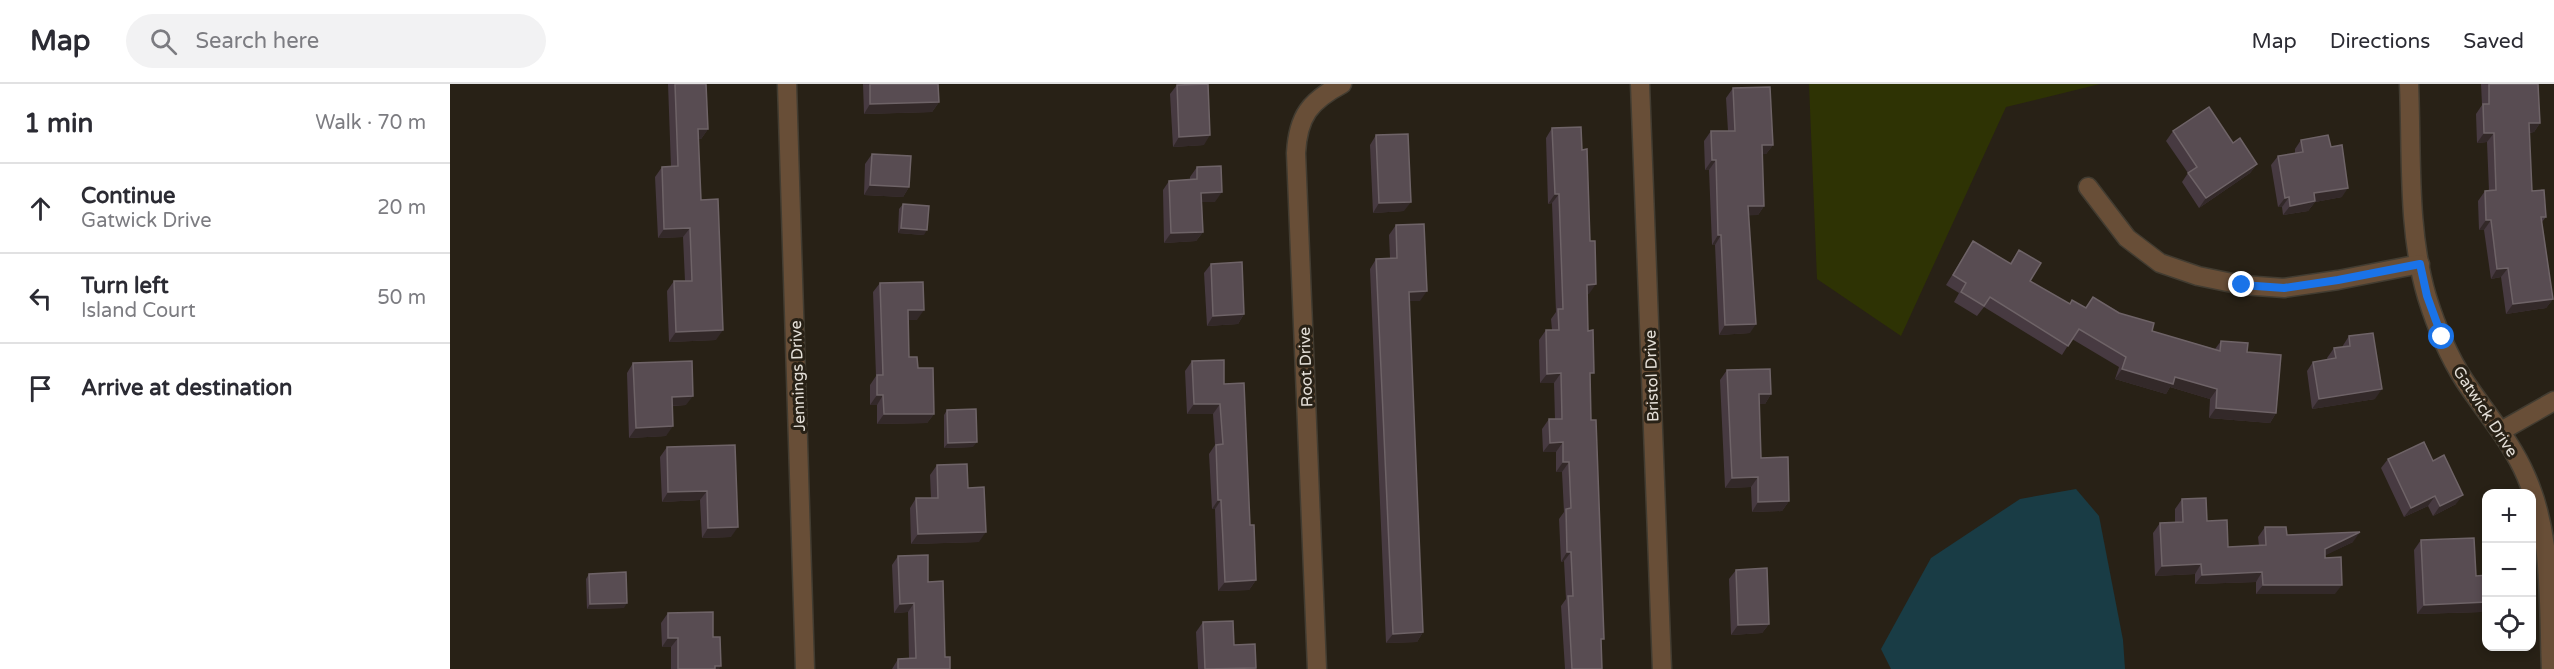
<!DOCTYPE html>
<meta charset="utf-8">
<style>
:root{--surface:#fff;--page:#f2f2f3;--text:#2b2b33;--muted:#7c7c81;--line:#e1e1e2}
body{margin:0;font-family:"Varela Round",sans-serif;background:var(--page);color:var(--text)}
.controls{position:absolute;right:18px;bottom:18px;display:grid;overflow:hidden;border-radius:12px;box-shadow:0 3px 9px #0003}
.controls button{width:54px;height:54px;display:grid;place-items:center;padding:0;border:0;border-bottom:2px solid var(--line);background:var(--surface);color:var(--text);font:30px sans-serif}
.stop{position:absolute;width:18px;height:18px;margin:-14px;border:4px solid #1a73e8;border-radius:50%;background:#fff}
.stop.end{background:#1a73e8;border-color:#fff;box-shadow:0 2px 6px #0008}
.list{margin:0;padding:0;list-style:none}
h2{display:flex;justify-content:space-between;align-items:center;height:78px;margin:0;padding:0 24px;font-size:26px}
h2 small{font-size:20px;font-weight:400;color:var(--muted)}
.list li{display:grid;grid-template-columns:39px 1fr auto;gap:18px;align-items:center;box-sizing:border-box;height:90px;padding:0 24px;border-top:2px solid var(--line)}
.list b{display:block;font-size:22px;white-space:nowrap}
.list p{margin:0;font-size:20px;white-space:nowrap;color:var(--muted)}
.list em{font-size:20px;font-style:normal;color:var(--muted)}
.icon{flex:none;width:33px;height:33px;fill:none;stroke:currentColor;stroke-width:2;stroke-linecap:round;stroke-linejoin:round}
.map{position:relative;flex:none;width:2104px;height:585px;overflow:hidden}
header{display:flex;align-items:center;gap:36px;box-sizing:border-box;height:84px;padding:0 30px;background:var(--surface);border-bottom:2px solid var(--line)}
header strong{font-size:28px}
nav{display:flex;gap:33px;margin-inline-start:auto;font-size:21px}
.search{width:420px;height:54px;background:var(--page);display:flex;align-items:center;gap:15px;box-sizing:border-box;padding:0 21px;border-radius:33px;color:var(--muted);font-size:22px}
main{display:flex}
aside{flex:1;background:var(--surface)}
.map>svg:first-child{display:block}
</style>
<header>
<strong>Map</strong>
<div class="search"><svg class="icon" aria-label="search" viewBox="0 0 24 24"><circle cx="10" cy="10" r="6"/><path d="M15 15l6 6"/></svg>Search here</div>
<nav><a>Map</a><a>Directions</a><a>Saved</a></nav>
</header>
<main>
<aside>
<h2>1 min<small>Walk · 70 m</small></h2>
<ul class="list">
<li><svg class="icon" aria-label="ahead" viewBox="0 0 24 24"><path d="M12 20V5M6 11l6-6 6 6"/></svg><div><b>Continue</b><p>Gatwick Drive</p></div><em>20 m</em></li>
<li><svg class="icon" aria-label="left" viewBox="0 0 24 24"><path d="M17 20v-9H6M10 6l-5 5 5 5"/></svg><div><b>Turn left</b><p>Island Court</p></div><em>50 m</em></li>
<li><svg class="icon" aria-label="arrive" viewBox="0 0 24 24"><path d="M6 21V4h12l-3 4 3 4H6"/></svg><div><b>Arrive at destination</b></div></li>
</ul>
</aside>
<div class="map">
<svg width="2104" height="585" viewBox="0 0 2104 585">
<rect width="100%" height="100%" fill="#282116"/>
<polygon fill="#2e3304" points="1359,0 1650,0 1556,23 1451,252 1367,195"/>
<polygon fill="#193c45" points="1626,405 1649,432 1673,556 1675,585 1441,585 1431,565 1481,474 1570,415"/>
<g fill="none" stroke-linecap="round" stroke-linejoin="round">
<defs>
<g id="minor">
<polyline points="337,0 355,585"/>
<polyline points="1190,0 1212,585"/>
<path d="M1959 0C1962 70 1957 146 1977 213 1986 242 1998 271 2014 296 2035 328 2061 357 2076 392 2103 452 2098 520 2101 585"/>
<polyline points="1638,103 1677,154 1710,179 1748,192 1792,201 1834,204 1888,196 1970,180"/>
<polyline points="2051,347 2104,317"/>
<path d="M867 585 846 69C848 32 860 17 892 0"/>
</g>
</defs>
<use href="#minor" stroke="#423c31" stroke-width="21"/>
<use href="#minor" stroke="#684e37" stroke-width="18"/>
</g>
<g fill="#473a41">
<polygon points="218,0 256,0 258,45 251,55 248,55 251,116 266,256 219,258 217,207 224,197 235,197 233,153 208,154 205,93 212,83 221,83"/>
<polygon points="413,0 488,0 489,18 482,28 414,30"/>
<polygon points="2031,0 2088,0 2090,39 2084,48 2079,49 2082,107 2096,133 2092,138 2103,215 2096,224 2056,230 2051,193 2041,195 2034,146 2029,146 2028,117 2035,107 2039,107 2037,58 2027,59 2026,30 2032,21"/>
<polygon points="727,1 754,61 723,63 720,10"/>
<polygon points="1283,4 1323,61 1316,70 1312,70 1314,122 1308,131 1299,131 1300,249 1269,251 1265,161 1262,161 1259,86 1255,86 1254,57 1261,47 1278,47 1276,14"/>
<polygon points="1102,44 1139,210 1137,210 1141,336 1152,585 1115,585 1111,522 1116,515 1114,477 1111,478 1109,435 1114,428 1112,388 1106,388 1106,368 1093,368 1092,345 1099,335 1105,335 1104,299 1090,299 1089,256 1096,246 1102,246 1101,235 1106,228 1102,119 1098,120 1096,54"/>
<polygon points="1723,47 1783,59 1807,80 1800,89 1749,124 1732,98 1738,89 1716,57"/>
<polygon points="926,51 954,127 923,129 920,61"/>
<polygon points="1851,56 1892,113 1865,118 1858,127 1833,131 1832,123 1828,123 1821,81 1828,72 1845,69 1845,65"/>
<polygon points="422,70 459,103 453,113 414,111 415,80"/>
<polygon points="747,83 765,118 752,118 753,148 746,157 714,159 713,106 719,97 740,96 740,93"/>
<polygon points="453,120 474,151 448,149 449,125"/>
<polygon points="946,141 970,217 959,217 973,548 967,558 936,559 920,185 926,175 940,174 939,151"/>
<polygon points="1523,157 1560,179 1569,166 1580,197 1620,220 1635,224 1643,213 1702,247 1765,265 1771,257 1797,268 1826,329 1820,339 1759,334 1760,315 1720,303 1716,310 1665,295 1669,283 1622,255 1612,271 1534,223 1527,232 1504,218 1509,209 1496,201"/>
<polygon points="761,180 794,230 788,240 757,242 754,189"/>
<polygon points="430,199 467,236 459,236 459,273 468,284 484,330 477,339 427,340 427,321 420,321 420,301 426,292 423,208"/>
<polygon points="1899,252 1925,315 1862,325 1857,287 1863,278 1878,276 1877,274 1884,264 1892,263"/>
<polygon points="742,277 774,300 800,441 806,496 799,506 768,507 765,425 762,425 759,370 765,361 763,330 737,330 735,287"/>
<polygon points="183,279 236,321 222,322 216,352 179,354 177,289"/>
<polygon points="1277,286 1321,310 1315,320 1309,320 1311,374 1339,417 1332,427 1302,428 1301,403 1275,404 1270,296"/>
<polygon points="497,326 523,363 494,364 494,331"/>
<polygon points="285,361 281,453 252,454 250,416 212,418 210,373 217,363"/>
<polygon points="1938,375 1983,377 2006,420 1983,432 1978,422 1954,433 1931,384"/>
<polygon points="487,381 518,404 529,458 461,460 460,424 466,414 481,414 480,391"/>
<polygon points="1732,415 1757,437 1778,463 1809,462 1808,453 1815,443 1837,451 1903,458 1875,471 1885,510 1806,510 1806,498 1745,500 1745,490 1705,492 1703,449 1710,439 1725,438 1725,425"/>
<polygon points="1971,456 2026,492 2037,491 2037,520 2031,528 1967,530 1964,466"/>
<polygon points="448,472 478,498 495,573 500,585 442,585 448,575 459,574 458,528 444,529 442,481"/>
<polygon points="1286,486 1319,540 1312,549 1281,551 1279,495"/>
<polygon points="139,490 174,524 137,525 136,495"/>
<polygon points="218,529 263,553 269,585 221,585 221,563 212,563 211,539"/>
<polygon points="753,538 806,584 806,585 748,585 746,548"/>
</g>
<g fill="#332929">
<polygon points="489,18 482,28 414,30 420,20"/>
<polygon points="2079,39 2090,39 2084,48 2072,49"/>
<polygon points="248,45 258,45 251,55 241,55"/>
<polygon points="2034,49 2044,49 2037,58 2027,59"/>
<polygon points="760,51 754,61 723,63 729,53"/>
<polygon points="1312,61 1323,61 1316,70 1305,71"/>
<polygon points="1262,76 1266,76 1259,86 1255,86"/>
<polygon points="1807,80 1800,89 1749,124 1756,114"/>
<polygon points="420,101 459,103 453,113 414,111"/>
<polygon points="1898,104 1892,113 1865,118 1858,127 1833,131 1840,122 1864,109"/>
<polygon points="772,108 765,118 744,118 751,109"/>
<polygon points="1105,110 1109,110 1102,119 1098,120"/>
<polygon points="1839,113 1832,123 1828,123 1835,114"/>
<polygon points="961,118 954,127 923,129 929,119"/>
<polygon points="1298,122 1314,122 1308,131 1291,132"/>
<polygon points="2036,136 2041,136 2034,146 2029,146"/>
<polygon points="240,144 233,153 208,154 214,145"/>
<polygon points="451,144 477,146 474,151 448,149"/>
<polygon points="753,148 746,157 714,159 721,149"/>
<polygon points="1268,151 1271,151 1265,161 1262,161"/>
<polygon points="2058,184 2051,193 2041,195 2047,185"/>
<polygon points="1146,200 1139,210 1130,210 1137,201"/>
<polygon points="977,207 970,217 952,217 959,208"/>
<polygon points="2103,215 2096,224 2056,230 2063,220"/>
<polygon points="458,226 474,226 467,236 452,236"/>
<polygon points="794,230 788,240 757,242 763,232"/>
<polygon points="1306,240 1300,249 1269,251 1275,241"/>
<polygon points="273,246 266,256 219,258 226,248"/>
<polygon points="1672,285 1725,293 1767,305 1760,315 1720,303 1716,310 1665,295"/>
<polygon points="1111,289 1104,299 1090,299 1097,290"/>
<polygon points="1932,305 1925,315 1862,325 1869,315"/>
<polygon points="1309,310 1321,310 1315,320 1302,320"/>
<polygon points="427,311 433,311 427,321 420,321"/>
<polygon points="243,312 236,321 215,322 222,313"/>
<polygon points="744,320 770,320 763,330 737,330"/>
<polygon points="1766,324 1826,329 1820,339 1759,334"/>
<polygon points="434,330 484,330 477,339 427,340"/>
<polygon points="223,342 216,352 179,354 186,344"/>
<polygon points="527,358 523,363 494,364 498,359"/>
<polygon points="1113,358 1106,368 1093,368 1100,359"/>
<polygon points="1113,378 1119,378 1112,388 1106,388"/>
<polygon points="1308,393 1301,403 1275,404 1282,394"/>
<polygon points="257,407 250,416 212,418 218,408"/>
<polygon points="2013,411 2006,420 1983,432 1990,422"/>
<polygon points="1985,412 1978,422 1954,433 1961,424"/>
<polygon points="768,416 771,416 765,425 762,425"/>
<polygon points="1339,417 1332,427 1302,428 1308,418"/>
<polygon points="288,443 281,453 252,454 258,444"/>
<polygon points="536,448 529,458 461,460 468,450"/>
<polygon points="1910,448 1903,458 1868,475 1875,465"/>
<polygon points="1117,468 1121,468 1114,477 1111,478"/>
<polygon points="1751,480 1745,490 1705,492 1712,482"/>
<polygon points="1812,488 1806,498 1745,500 1752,491"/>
<polygon points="806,496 799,506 768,507 775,498"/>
<polygon points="1813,501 1892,501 1885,510 1806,510"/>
<polygon points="2037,518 2037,520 2031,528 1967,530 1974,521"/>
<polygon points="177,519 174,524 137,525 140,520"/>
<polygon points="464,519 458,528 444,529 450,520"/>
<polygon points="1319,540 1312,549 1281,551 1288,541"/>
<polygon points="973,548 967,558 936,559 943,550"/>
<polygon points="218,554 228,554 221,563 212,563"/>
<polygon points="265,582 271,582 269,585 263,585"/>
</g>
<g fill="#584c52" stroke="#6e6367" stroke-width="1.5">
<polygon points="225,0 256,0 258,45 248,45 251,116 268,115 273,246 226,248 224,197 242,197 240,144 214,145 212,83 228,82"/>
<polygon points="420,0 488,0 489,18 420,20"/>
<polygon points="758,0 760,51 729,53 727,1"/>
<polygon points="2039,0 2088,0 2090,39 2079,39 2082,107 2094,106 2096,133 2091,133 2103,215 2063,220 2058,184 2047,185 2041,136 2036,136 2035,107 2046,106 2044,49 2034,49 2033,20 2039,20"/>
<polygon points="1320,3 1323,61 1312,61 1314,122 1298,122 1306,240 1275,241 1271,151 1268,151 1266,76 1262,76 1261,47 1285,47 1283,4"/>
<polygon points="1759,23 1783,59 1790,54 1807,80 1756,114 1738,89 1747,83 1723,47"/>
<polygon points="1131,43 1132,66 1137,65 1140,157 1145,157 1146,200 1137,201 1138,247 1143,246 1144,289 1140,289 1141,336 1146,336 1154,555 1151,555 1152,585 1122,585 1118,512 1123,512 1121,468 1117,468 1116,425 1121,424 1119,378 1113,378 1113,358 1100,359 1099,335 1112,335 1111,289 1097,290 1096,246 1109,246 1108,225 1113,225 1109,110 1105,110 1102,44"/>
<polygon points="958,50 961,118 929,119 926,51"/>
<polygon points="1878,51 1881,63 1892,61 1898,104 1864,109 1865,117 1840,122 1839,113 1835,114 1828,72 1853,68 1851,56"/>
<polygon points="422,70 461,72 459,103 420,101"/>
<polygon points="771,82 772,108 751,109 753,148 721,149 719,97 747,95 747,83"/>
<polygon points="453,120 479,122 477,146 451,144"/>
<polygon points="974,140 977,207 959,208 973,548 943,550 926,175 947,174 946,141"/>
<polygon points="1523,157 1561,180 1569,166 1591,179 1580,197 1620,220 1622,216 1636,224 1643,213 1669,229 1704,239 1702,247 1770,267 1771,257 1798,259 1797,268 1831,271 1826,329 1766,324 1767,305 1725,293 1723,300 1672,285 1676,273 1629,245 1618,262 1540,213 1534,222 1511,208 1516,199 1503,191"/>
<polygon points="792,178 794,230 763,232 761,180"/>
<polygon points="473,198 474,226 458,226 459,273 467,273 468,284 483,284 484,330 434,330 433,311 427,311 427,291 433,291 430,199"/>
<polygon points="1923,249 1932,305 1869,315 1863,278 1886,274 1884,264 1900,262 1899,252"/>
<polygon points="774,276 774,300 794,299 800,441 804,441 806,496 775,498 771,416 768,416 766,361 773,360 770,320 744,320 742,277"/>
<polygon points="242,277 243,312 222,313 223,342 186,344 183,279"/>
<polygon points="1320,285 1321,310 1309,310 1311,374 1338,373 1339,417 1308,418 1308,393 1282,394 1277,286"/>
<polygon points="526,325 527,358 498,359 497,326"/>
<polygon points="1974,358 1983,377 1994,371 2013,411 1990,422 1985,412 1961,424 1938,375"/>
<polygon points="285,361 288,443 258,444 257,407 218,408 217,363"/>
<polygon points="517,380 518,404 534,403 536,448 468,450 466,414 488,414 487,381"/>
<polygon points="1756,414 1757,437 1777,436 1778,463 1816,461 1815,443 1836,443 1837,451 1910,448 1875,465 1875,474 1891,473 1892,501 1813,501 1812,488 1752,491 1751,480 1712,482 1710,439 1733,438 1732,415"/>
<polygon points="2024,454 2026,492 2037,491 2037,518 1974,521 1971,456"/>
<polygon points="478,471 478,498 493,497 495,573 500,573 500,585 448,585 448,575 466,574 464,519 450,520 448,472"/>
<polygon points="1317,484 1319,540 1288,541 1286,486"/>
<polygon points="176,488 177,519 140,520 139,490"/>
<polygon points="263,528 263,553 270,553 271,582 265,582 265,585 228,585 228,554 218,554 218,529"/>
<polygon points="783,537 784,561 805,560 806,584 755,585 753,538"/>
</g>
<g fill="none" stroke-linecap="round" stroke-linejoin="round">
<polyline stroke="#1a73e8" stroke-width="8" points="1792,201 1834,204 1888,196 1970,180 1977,212 1992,253"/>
</g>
<g text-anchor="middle" stroke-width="6" stroke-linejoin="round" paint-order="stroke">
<g font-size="16" fill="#e4dfd8" stroke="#282116">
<text transform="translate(855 283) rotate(-92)" y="6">Root Drive</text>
<text transform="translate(347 292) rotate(-92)" y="6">Jennings Drive</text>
<text transform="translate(1201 292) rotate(-92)" y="6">Bristol Drive</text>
<text transform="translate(2036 327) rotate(57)" y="6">Gatwick Drive</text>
</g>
</g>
</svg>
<div class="controls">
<button>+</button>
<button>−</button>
<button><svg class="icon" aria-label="locate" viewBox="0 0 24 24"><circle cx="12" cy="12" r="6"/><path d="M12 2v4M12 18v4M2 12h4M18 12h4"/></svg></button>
</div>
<div class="stop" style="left:1992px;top:253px"></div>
<div class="stop end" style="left:1792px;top:201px"></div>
</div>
</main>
